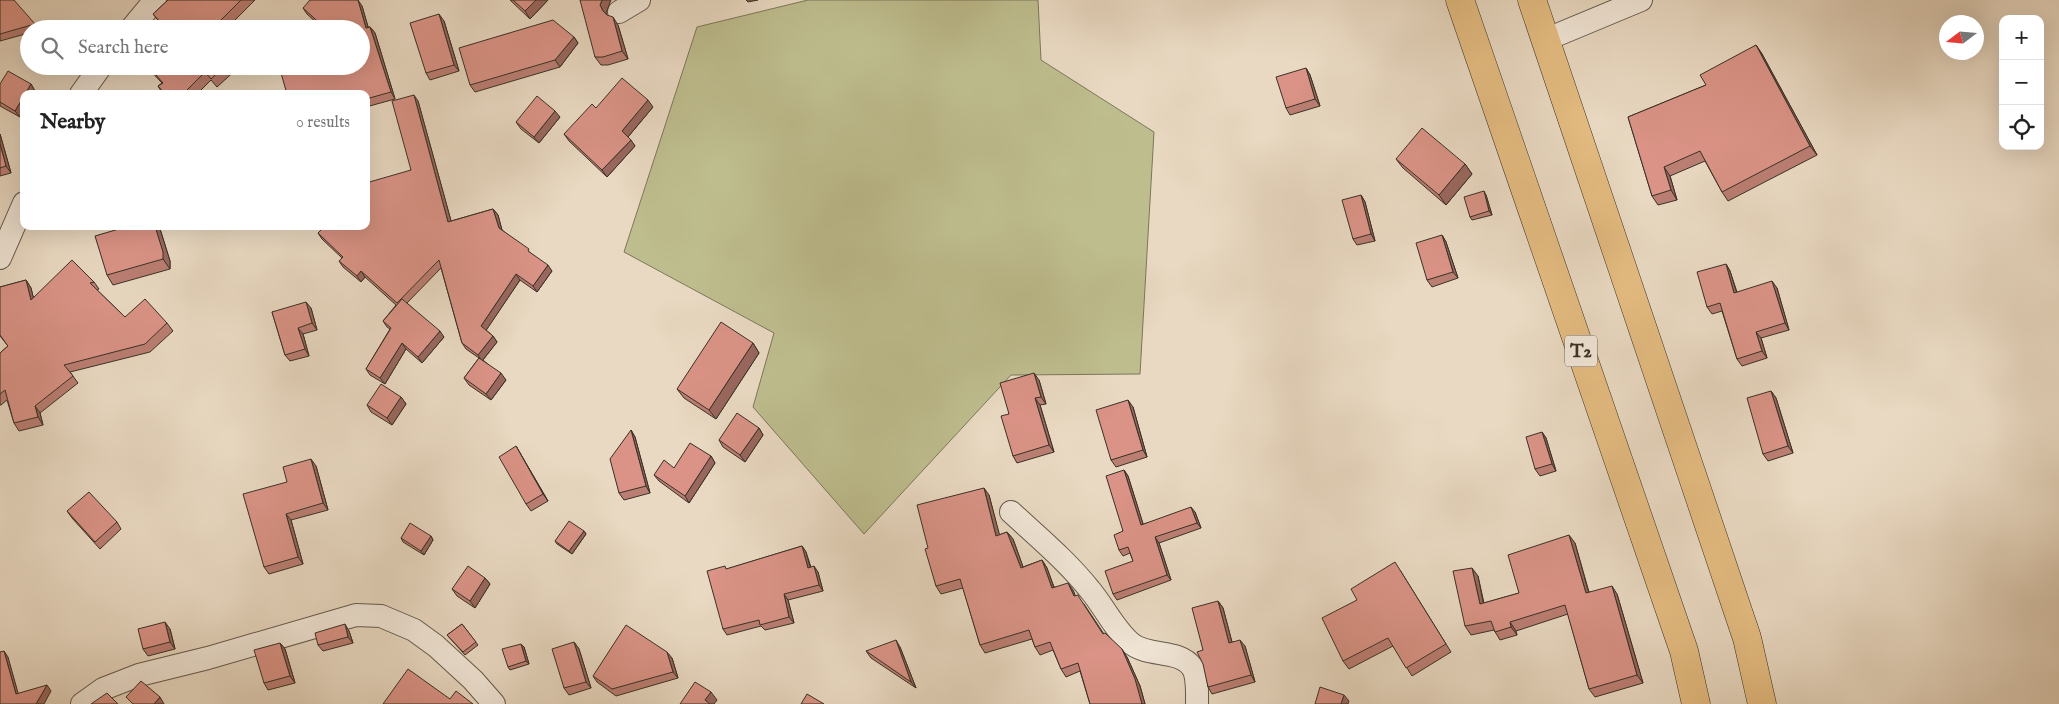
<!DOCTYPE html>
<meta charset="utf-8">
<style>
:root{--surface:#fff;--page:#f6f6f6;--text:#222;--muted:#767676;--line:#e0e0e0}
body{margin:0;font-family:"IM FELL English",serif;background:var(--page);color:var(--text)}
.controls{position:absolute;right:15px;top:15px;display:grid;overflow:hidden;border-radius:10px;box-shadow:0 5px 20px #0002}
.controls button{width:45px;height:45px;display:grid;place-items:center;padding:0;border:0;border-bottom:1px solid var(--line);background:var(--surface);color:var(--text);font:25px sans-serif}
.compass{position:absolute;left:1939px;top:15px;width:45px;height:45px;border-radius:50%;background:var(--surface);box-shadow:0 5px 20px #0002;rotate:254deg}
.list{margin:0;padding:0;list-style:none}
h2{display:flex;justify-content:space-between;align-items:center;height:65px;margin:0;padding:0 20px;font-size:21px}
h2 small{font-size:16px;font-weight:400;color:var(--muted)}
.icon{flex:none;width:28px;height:28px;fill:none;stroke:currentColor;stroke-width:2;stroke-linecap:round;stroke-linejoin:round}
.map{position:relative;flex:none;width:2059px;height:704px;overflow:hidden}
.search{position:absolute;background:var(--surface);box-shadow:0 5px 20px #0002;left:20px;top:20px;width:350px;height:55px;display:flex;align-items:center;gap:12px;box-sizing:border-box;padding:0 18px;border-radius:28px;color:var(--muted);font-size:19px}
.panel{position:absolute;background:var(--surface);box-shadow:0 5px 20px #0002;left:20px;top:90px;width:350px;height:140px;border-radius:10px}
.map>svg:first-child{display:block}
</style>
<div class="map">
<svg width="2059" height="704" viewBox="0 0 2059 704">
<rect width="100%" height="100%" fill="#e9d9c2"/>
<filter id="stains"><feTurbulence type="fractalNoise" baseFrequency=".004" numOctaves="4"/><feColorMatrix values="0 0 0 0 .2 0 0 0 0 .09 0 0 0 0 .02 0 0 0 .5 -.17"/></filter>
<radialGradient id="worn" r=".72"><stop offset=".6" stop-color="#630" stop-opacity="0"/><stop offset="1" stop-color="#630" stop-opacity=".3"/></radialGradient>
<polygon fill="#bebd8e" stroke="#7c775a" points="808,0 1038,0 1041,60 1154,132 1140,374 1011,375 864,534 753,407 774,333 624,252 697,27"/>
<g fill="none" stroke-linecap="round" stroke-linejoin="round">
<defs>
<g id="street">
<polyline points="619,12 639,0"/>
<polyline points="131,29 155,0"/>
<polyline points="1545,40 1641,0"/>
<polyline points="81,94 101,66"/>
<polyline points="0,258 24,203"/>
<path d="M1011 512C1038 537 1067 561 1090 590 1103 605 1116 632 1132 644 1149 657 1179 649 1192 667 1198 675 1197 694 1197 704"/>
<polyline points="82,704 103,689 139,675 208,658 356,615 381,616 414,630 436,646 473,680 494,704"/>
</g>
<g id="highway">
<polyline points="1460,0 1684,651 1696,704"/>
<polyline points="1532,0 1747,638 1762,704"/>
</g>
</defs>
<use href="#street" stroke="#655b4e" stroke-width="24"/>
<use href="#highway" stroke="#393127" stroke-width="29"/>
<use href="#street" stroke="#f1e6d7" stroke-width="22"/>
<use href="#highway" stroke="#e4bc81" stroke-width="28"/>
</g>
<g fill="#bb7e73" stroke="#393127">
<polygon points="0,0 35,24 39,29 29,29 29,33 0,41"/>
<polygon points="168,0 255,0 226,29 157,29 162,25 153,14"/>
<polygon points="510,0 548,0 530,19"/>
<polygon points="746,0 758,0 748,2"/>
<polygon points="362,6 368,27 370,27 375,33 395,99 366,107 366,94 361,29 323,29 307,14 303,8"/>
<polygon points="606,13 607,15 618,25 628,59 608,65 601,65 595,57"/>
<polygon points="444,21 459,71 430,80 426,73"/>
<polygon points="574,37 578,43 560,67 475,92 470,85"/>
<polygon points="1756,45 1762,54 1817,155 1728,201 1722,192 1705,161 1670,176 1677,200 1658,205 1652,196 1628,117 1706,85"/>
<polygon points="146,66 240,66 217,87 211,80 197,94 163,94 158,86 162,83"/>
<polygon points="1306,68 1310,75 1320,106 1290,115 1286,108"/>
<polygon points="0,84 31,84 35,91 24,94 24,111 20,117 0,106"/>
<polygon points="418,101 451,221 493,209 498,215 502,230 533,255 552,271 537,292 520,280 486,330 493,336 497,342 483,360 506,380 491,400 469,385 464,378 479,358 466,349 462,343 441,268 407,303 444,337 422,363 406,349 385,384 370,375 366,369 390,329 387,327 383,321 396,305 365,277 361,282 343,267 339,261 342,258 322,239 318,233 411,170"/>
<polygon points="653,107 628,137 635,146 607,177 569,141 564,134 596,108"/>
<polygon points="560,117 539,143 521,129 516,122"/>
<polygon points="0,134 11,173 0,176"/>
<polygon points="1396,159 1465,164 1472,174 1446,205 1403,168"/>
<polygon points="1361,195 1365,202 1375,241 1357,245 1353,239"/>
<polygon points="1486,195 1492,215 1472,220 1470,217"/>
<polygon points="129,226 158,226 160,229 170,261 170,269 113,285 107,275"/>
<polygon points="1442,235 1446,242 1458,278 1432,287 1427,280"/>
<polygon points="1726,264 1730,271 1737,292 1777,288 1789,330 1761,338 1767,358 1742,366 1737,359 1722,311 1712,314 1707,307"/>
<polygon points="26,280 31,288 33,297 94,282 99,289 97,290 125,317 167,323 173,331 150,352 70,372 78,383 40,413 43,425 19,431 14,423 7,400 1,405 0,405 0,353 8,346 0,336 0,287"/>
<polygon points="311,308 317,330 303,334 309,356 290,361 285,355 272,312"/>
<polygon points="753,343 759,353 716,419 684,398 677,389"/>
<polygon points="1039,380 1046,404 1040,405 1054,452 1017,463 1013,456 1009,414"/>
<polygon points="1771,391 1776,398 1793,453 1768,461 1763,454"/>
<polygon points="401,397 406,404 392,425 371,412 367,405"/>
<polygon points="1133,407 1147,457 1116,467 1111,460"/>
<polygon points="759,428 763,435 745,462 723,447 719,440"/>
<polygon points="631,430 635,437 650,493 624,500 619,493"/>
<polygon points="1542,432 1546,438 1556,471 1540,476 1535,469"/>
<polygon points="516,446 520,453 548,501 531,511 526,504"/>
<polygon points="711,456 715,463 689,503 659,481 654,475"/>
<polygon points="316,466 328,510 291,520 303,564 269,574 264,567 287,482"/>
<polygon points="1124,470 1128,476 1143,524 1195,512 1201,528 1159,543 1171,580 1117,600 1113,594 1133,561 1130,553 1123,556 1119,550 1123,531"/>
<polygon points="989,495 999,535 1007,532 1013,539 1023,567 1042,560 1047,568 1054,587 1073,590 1075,596 1084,604 1104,634 1127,657 1140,686 1145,704 1090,704 1080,671 1066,677 1061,669 1053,650 1040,655 1035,647 1032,639 985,653 980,645 963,588 941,594 936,586 928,548"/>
<polygon points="67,511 117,522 121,529 100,549 72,518"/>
<polygon points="584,531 586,534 572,554 557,544 555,541"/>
<polygon points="431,536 433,540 424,555 403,542 401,538"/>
<polygon points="1575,543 1589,592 1617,594 1643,683 1595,697 1589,689 1568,614 1516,631 1517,635 1500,640 1494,630 1471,635 1465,626 1478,576 1484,603 1519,593"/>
<polygon points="802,546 806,552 811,567 818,572 823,591 788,600 794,623 765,630 761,626 727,635 723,629 727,569"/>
<polygon points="1400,570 1451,652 1412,676 1393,646 1349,669 1343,661 1357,600"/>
<polygon points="485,578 490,584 475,608 457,596 452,589"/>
<polygon points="1218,601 1223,608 1232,642 1245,646 1255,682 1212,694 1208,687 1203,650"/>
<polygon points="462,624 478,645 465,655 447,635"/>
<polygon points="170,629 175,649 148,656 143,649"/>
<polygon points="349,631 353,643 323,651 318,645"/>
<polygon points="574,642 579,649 591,688 569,695 564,688"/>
<polygon points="280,643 285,649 295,683 268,690 264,683"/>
<polygon points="524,647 529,664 510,670 508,667"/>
<polygon points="900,647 916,688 871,658 866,651"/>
<polygon points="672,658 678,678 616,696 597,682 593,676"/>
</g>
<g fill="#99675e" stroke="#393127">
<polygon points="358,0 362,6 370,34 366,28"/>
<polygon points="536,0 548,0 530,19 525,11"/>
<polygon points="602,0 611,0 606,13 608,19 603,11 600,5"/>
<polygon points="439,14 444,21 459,71 454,65"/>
<polygon points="613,17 618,25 628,59 622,51"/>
<polygon points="370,27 375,33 395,99 391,92"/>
<polygon points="574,37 578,43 560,67 555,60"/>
<polygon points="1756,45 1762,54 1817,155 1810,146"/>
<polygon points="1306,68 1310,75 1320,106 1315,99"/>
<polygon points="31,84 35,91 34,94 25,94"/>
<polygon points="414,95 418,101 453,228 448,222"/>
<polygon points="24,96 24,111 20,117 15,111"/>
<polygon points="648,100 653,107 627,138 622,131"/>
<polygon points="555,111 560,117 539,143 534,137"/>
<polygon points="0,134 11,173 6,166 0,144"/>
<polygon points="631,140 635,146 607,177 602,170"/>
<polygon points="1465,164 1472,174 1446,205 1439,195"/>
<polygon points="1664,167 1670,176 1677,200 1671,190"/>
<polygon points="1484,191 1486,195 1492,215 1489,211"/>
<polygon points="1361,195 1365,202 1375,241 1371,234"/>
<polygon points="493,209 498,215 503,234 499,228"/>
<polygon points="155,226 158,226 160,229 170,261 170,269 163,259"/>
<polygon points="1442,235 1446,242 1458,278 1453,272"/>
<polygon points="1726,264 1730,271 1739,300 1734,293"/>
<polygon points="548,265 552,271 537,292 533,286"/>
<polygon points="361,271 365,277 361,282 357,276"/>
<polygon points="516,274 520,280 485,332 481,326"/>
<polygon points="26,280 31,288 36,308 31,300"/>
<polygon points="1772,281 1777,288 1789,330 1785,323"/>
<polygon points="306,302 311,308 317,330 312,323"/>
<polygon points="298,328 303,334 309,356 305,349"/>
<polygon points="440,331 444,337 422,363 418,357"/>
<polygon points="1756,332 1761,338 1767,358 1762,351"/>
<polygon points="493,336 497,342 482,361 478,355"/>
<polygon points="402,343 406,349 385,384 380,378"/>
<polygon points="753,343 759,353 716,419 709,410"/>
<polygon points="501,373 506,380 491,400 486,394"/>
<polygon points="1034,373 1039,380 1046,404 1041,397"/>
<polygon points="1771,391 1776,398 1793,453 1788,446"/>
<polygon points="401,397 406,404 392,425 387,418"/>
<polygon points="1035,398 1040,405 1054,452 1049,445"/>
<polygon points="1128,400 1133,407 1147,457 1143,450"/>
<polygon points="35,406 40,413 43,425 38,417"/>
<polygon points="759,428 763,435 745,462 740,455"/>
<polygon points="631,430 635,437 650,493 646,486"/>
<polygon points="1542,432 1546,438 1556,471 1552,464"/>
<polygon points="516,446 520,453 548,501 543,494"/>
<polygon points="711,456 715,463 689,503 685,496"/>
<polygon points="311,459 316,466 328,510 323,503"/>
<polygon points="1124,470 1128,476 1145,530 1141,525"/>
<polygon points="984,488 989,495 1002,544 996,536"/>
<polygon points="1191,507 1195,512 1201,528 1197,523"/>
<polygon points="286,514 291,520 303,564 298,557"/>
<polygon points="584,531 586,534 572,554 569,551"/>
<polygon points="1007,532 1013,539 1026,575 1021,568"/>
<polygon points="1569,535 1575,543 1591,601 1586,593"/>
<polygon points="431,536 433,540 424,555 421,551"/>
<polygon points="1155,537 1159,543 1171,580 1167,575"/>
<polygon points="802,546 806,552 812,574 808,568"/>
<polygon points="1042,560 1047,568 1057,596 1052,588"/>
<polygon points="814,566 818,572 823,591 819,585"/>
<polygon points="1472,568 1478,576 1485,612 1480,604"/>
<polygon points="485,578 490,584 475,608 470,601"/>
<polygon points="1068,583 1073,590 1079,604 1074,596"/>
<polygon points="1612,586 1617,594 1643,683 1637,675"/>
<polygon points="784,594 788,600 794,623 789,617"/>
<polygon points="1218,601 1223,608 1234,650 1229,643"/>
<polygon points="165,622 170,629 175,649 170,642"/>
<polygon points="1510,622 1516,631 1517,635 1511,627"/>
<polygon points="345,624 349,631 353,643 348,637"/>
<polygon points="896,640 900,647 916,688 911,682"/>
<polygon points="1240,640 1245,646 1255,682 1251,675"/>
<polygon points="574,642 579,649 591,688 586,682"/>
<polygon points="280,643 285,649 295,683 290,676"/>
<polygon points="521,644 524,647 529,664 526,661"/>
<polygon points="1122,649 1127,657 1140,686 1145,704 1142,704"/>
<polygon points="4,651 8,657 20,700 16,694"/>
<polygon points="667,652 672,658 678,678 673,672"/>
<polygon points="47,685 51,691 44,704 36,704"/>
<polygon points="711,692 717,700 714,704 708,704 705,700"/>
<polygon points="1344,695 1349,701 1348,704 1341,704"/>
<polygon points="160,697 164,704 154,704"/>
</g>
<g fill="#da9386" stroke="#393127">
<polygon points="0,0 14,0 35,24 0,34"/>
<polygon points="168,0 241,0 214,27 215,29 157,29 162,24 153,14"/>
<polygon points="310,0 358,0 366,28 370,27 391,92 366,99 366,94 287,94 279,66 361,66 361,29 326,29 303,8"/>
<polygon points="513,0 536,0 525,11"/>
<polygon points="580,0 602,0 600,5 603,11 607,15 613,17 622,51 603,57 595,57"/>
<polygon points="439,14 454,65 426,73 410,23"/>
<polygon points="553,20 574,37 555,60 470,85 459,48"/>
<polygon points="1756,45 1810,146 1722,192 1700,151 1664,167 1671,190 1652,196 1628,117 1706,85 1700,75"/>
<polygon points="148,66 225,66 211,79 205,72 183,94 165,94 158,86 163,83"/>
<polygon points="1306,68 1315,99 1286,108 1276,77"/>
<polygon points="8,71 31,84 25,94 24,94 24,96 15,111 0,102 0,84"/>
<polygon points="622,78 648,100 622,131 631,140 602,170 564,134 592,104 596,108"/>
<polygon points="414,95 448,222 493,209 499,228 529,249 528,251 548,265 533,286 516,274 481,326 493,336 478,355 462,343 439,260 397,303 361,271 357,276 339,261 343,257 318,233 325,226 366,226 366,183 411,170 392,101"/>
<polygon points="537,96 555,111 534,137 516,122"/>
<polygon points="1422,128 1465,164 1439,195 1396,159"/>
<polygon points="0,144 6,166 0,168"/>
<polygon points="1484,191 1489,211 1470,217 1464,197"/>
<polygon points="1361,195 1371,234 1353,239 1342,200"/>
<polygon points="129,226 155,226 163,252 163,259 107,275 95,236"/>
<polygon points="1442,235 1453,272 1427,280 1416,243"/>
<polygon points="72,260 94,282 90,283 125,317 145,299 167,323 145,344 64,365 73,376 35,406 38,417 14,423 5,390 0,394 0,353 8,346 0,335 0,287 26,280 31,300"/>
<polygon points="1726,264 1734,293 1772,281 1785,323 1756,332 1762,351 1737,359 1720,303 1707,307 1697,272"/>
<polygon points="402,299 440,331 418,357 402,343 380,378 366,369 391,328 383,321"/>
<polygon points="306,302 312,323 298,328 305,349 285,355 272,312"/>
<polygon points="721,322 753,343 709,410 677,389"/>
<polygon points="479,358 501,373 486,394 464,378"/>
<polygon points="1034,373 1041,397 1035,398 1049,445 1013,456 1001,416 1009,414 1000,383"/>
<polygon points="381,384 401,397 387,418 367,405"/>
<polygon points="1771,391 1788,446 1763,454 1747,398"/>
<polygon points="1128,400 1143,450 1111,460 1096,410"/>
<polygon points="737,413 759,428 740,455 719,440"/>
<polygon points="631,430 646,486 619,493 610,459"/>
<polygon points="1542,432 1552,464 1535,469 1526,437"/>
<polygon points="690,443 711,456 685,496 654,475 664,460 674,468"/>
<polygon points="516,446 543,494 526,504 499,457"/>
<polygon points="311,459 323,503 286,514 298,557 264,567 243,494 287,482 283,467"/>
<polygon points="1124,470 1141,525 1191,507 1197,523 1155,537 1167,575 1113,594 1105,571 1133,561 1128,547 1119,550 1114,535 1123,531 1106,476"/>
<polygon points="984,488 996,536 1007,532 1021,568 1042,560 1052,588 1068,583 1074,596 1078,595 1079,597 1103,634 1105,633 1122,649 1135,679 1142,704 1090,704 1078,663 1061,669 1050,642 1035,647 1029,630 980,645 960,579 936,586 925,549 928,548 917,505"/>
<polygon points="89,492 117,522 95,542 67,511"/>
<polygon points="569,521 584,531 569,551 555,541"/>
<polygon points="410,523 431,536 421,551 401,538"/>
<polygon points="1569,535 1586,593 1612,586 1637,675 1589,689 1565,605 1510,622 1511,627 1495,632 1491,621 1465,626 1453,571 1472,568 1480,604 1519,593 1508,555"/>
<polygon points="802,546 808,568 814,566 819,585 784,594 789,617 760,625 759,620 723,629 707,571 725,566 726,569"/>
<polygon points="1395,562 1446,644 1406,668 1388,638 1343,661 1322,618 1357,600 1351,589"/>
<polygon points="468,566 485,578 470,601 452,589"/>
<polygon points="1218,601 1229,643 1240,640 1251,675 1208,687 1203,664 1197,652 1203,650 1192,608"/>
<polygon points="165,622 170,642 143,649 138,629"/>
<polygon points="345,624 348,637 318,645 315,633"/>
<polygon points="462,624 476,642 463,652 447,635"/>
<polygon points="626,625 667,652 673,672 612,689 593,676"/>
<polygon points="896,640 911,682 866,651"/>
<polygon points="574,642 586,682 564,688 552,649"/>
<polygon points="280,643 290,676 264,683 254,650"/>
<polygon points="521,644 526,661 508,667 502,649"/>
<polygon points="4,651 16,694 47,685 36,704 0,704 0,652"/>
<polygon points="408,669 450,699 456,691 473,704 383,704"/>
<polygon points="141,681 160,697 154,704 133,704 126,697"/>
<polygon points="695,682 711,692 705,700 710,704 680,704"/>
<polygon points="1320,687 1344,695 1341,704 1315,704"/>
<polygon points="107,693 118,704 91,704"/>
<polygon points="807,694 824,704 801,704"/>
</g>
<g text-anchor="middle" stroke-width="5" stroke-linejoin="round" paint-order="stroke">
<rect fill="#f1e6d7" stroke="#70675c" stroke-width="1" x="1565" y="335.5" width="32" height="31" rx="4"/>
<g font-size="18" font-weight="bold" fill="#393127">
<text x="1581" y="357">T2</text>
</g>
</g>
<rect width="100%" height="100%" filter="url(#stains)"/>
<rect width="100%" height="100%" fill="url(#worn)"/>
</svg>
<div class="controls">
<button>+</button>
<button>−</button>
<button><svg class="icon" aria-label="locate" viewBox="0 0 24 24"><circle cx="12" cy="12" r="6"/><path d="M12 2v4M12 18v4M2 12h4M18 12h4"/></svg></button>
</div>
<svg class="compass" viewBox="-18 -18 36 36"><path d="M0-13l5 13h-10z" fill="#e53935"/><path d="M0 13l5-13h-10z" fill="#767676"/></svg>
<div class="search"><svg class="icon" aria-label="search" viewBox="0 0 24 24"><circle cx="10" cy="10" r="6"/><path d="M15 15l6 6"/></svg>Search here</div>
<section class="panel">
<h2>Nearby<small>0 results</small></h2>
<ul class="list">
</ul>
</section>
</div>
